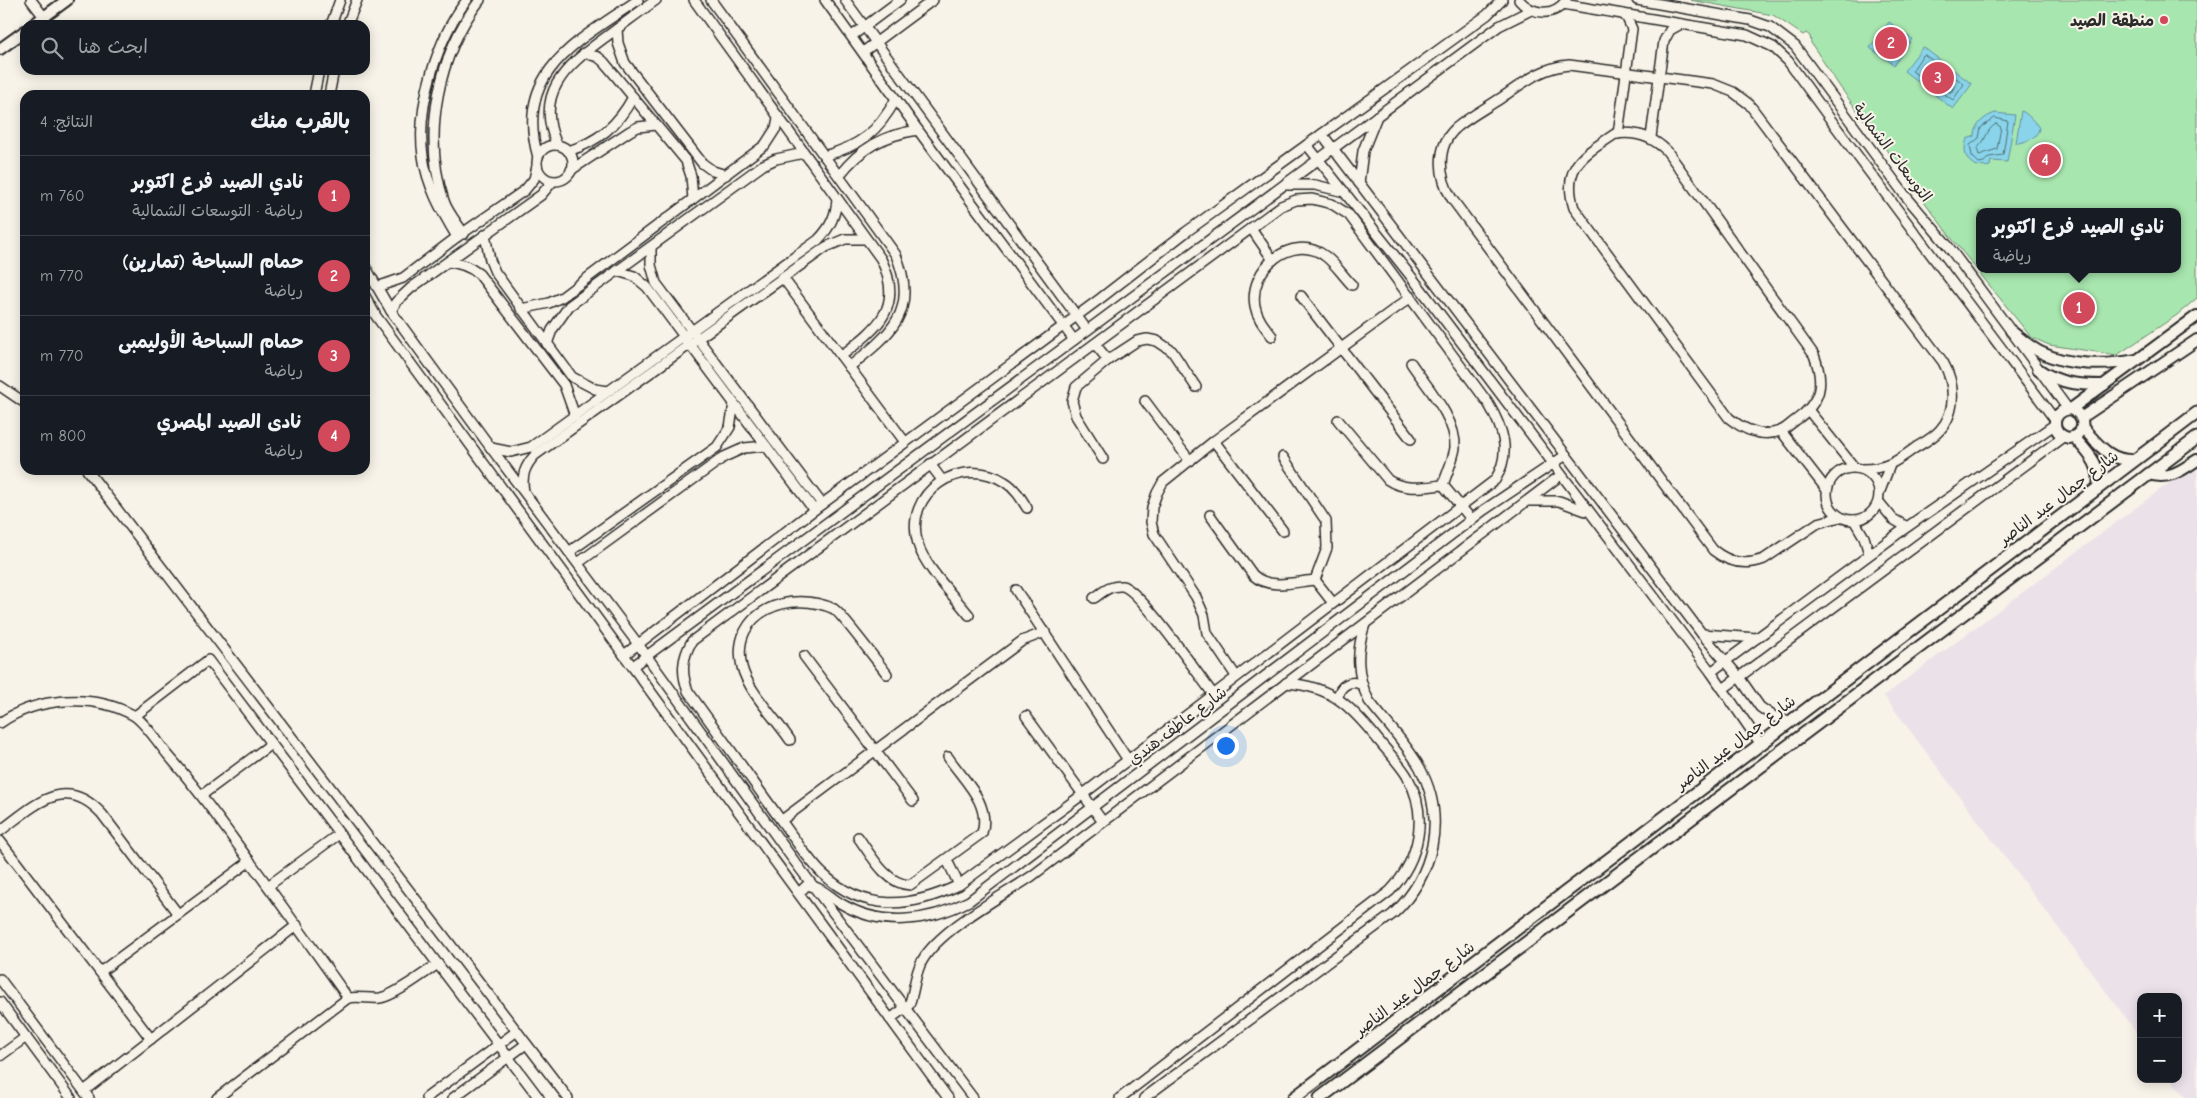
<!DOCTYPE html>
<html lang="ar">
<meta charset="utf-8">
<style>
:root{--surface:#171b24;--page:#242831;--text:#f1f3f6;--muted:#9ea1a6;--line:#363941;--accent:#d1495b}
body{margin:0;font-family:"Comic Neue","Playpen Sans Arabic",sans-serif;background:var(--page);color:var(--text);direction:rtl}
.controls{position:absolute;right:15px;bottom:15px;display:grid;overflow:hidden;border-radius:10px;box-shadow:0 2px 12px #0003}
.controls button{width:45px;height:45px;display:grid;place-items:center;padding:0;border:0;border-bottom:1px solid var(--line);background:var(--surface);color:var(--text);font:25px sans-serif}
.you{position:absolute;left:1225px;top:745px;width:18px;height:18px;margin:-12px;border:4px solid #fff;border-radius:50%;background:#1a73e8;box-shadow:0 0 0 8px #1a73e833}
.badge{display:grid;place-items:center;width:32px;height:32px;border-radius:50%;background:var(--accent);color:#fff;font-size:16px;font-weight:700}
.pin{position:absolute;translate:-50% -50%;border:2px solid #fff;box-shadow:0 1px 5px #0006}
.popup{position:absolute;left:1976px;top:208px;width:205px;height:65px;box-sizing:border-box;display:grid;place-content:center;border-radius:10px;background:var(--surface);filter:drop-shadow(0 1px 4px #0005);font-size:16px;white-space:nowrap;color:var(--muted)}
.popup b{font-size:19px;color:var(--text)}
.popup::after{content:'';position:absolute;left:50%;top:100%;margin-left:-10px;border:10px solid transparent;border-top-color:var(--surface)}
.list{margin:0;padding:0;list-style:none}
h2{display:flex;justify-content:space-between;align-items:center;height:65px;margin:0;padding:0 20px;font-size:21px}
h2 small{font-size:16px;font-weight:400;color:var(--muted)}
.list li{display:grid;grid-template-columns:32px 1fr auto;gap:15px;align-items:center;box-sizing:border-box;height:80px;padding:0 20px;border-top:1px solid var(--line)}
.list b{display:block;font-size:19px;white-space:nowrap}
.list p{margin:0;font-size:16px;white-space:nowrap;color:var(--muted)}
.list em{font-size:16px;font-style:normal;color:var(--muted)}
.icon{flex:none;width:28px;height:28px;fill:none;stroke:currentColor;stroke-width:2;stroke-linecap:round;stroke-linejoin:round}
.map{position:relative;flex:none;width:2197px;height:1098px;overflow:hidden;direction:ltr}
.search{position:absolute;background:var(--surface);box-shadow:0 2px 12px #0003;left:20px;top:20px;width:350px;height:55px;display:flex;align-items:center;gap:12px;box-sizing:border-box;padding:0 18px;border-radius:15px;color:var(--muted);font-size:19px}
.panel{position:absolute;background:var(--surface);box-shadow:0 2px 12px #0003;left:20px;top:90px;width:350px;height:385px;border-radius:15px;direction:rtl}
.map>svg:first-child{display:block}
</style>
<div class="map">
<svg width="2197" height="1098" viewBox="0 0 2197 1098">
<rect width="100%" height="100%" fill="#f7f3e8"/>
<filter id="ink" filterUnits="userSpaceOnUse"><feTurbulence type="fractalNoise" baseFrequency=".02" numOctaves="2"/><feDisplacementMap in="SourceGraphic" scale="10" xChannelSelector="R" yChannelSelector="G"/><feConvolveMatrix kernelMatrix="1 2 1 2 8 2 1 2 1" color-interpolation-filters="sRGB"/></filter>
<g filter="url(#ink)">
<polygon fill="#ebe2e9" points="2197,462 2197,1098 2186,1098 2171,1079 2178,1079 2178,997 2141,997 2141,1038 1884,696"/>
<path fill="#a7e6ae" stroke="#69886c" fill-rule="evenodd" d="M1690 0H2197V298L2177 315 2117 355 2049 345 2031 337 1949 235 1840 87 1811 43 1810 36 1806 33 1803 35 1773 15ZM1980 212H2178V269H1980Z"/>
<g fill="#89d4ea" stroke="#63909e">
<polygon points="1889,22 1912,39 1894,65 1870,48"/>
<polygon points="1923,47 1972,84 1953,109 1904,71"/>
<path d="M2021 111C2026 112 2037 124 2039 128 2038 138 2025 143 2016 143Z"/>
<path d="M1995 113 2015 115 2007 162 1991 161 1990 166C1972 170 1960 157 1967 139L1975 136C1975 124 1984 117 1995 113Z"/>
</g>
<g fill="none" stroke-linecap="round" stroke-linejoin="round">
<g stroke="#516f77" stroke-width="1">
<polygon points="1890,30 1904,41 1892,57 1878,46"/>
<polygon points="1925,55 1964,84 1953,100 1912,71 1922,56"/>
<polygon points="1924,64 1954,85 1952,91 1949,92 1921,71 1921,68"/>
<polygon points="1995,118 2008,121 2003,155 1989,157 1984,162 1979,163 1972,156 1970,145 1979,138 1981,128"/>
<path d="M1996 124 2001 127 1997 149 1979 155 1977 148C1987 141 1985 130 1996 124Z"/>
</g>
<defs>
<g id="minor">
<polyline points="31,0 44,17"/>
<path d="M694 0 881 259C905 308 877 328 841 356"/>
<path d="M711 0 896 255C919 312 891 334 849 367"/>
<polyline points="825,0 918,130 1074,340"/>
<polyline points="845,0 1087,330"/>
<path d="M1519 0C1532 15 1553 17 1566 1"/>
<polyline points="1637,0 1750,20 1770,27 1795,46 1904,194 1948,246 2011,331 2068,409"/>
<path d="M1563 4 1747 35 1773 47 1788 61C1875 182 1966 300 2055 420"/>
<polyline points="331,25 340,0"/>
<polyline points="347,25 357,0"/>
<polyline points="617,29 618,43 625,63 702,163 713,171 726,175"/>
<polyline points="852,36 900,0"/>
<polyline points="863,52 933,0"/>
<polyline points="584,53 598,57 604,62 686,161 691,176 693,199"/>
<polyline points="314,95 319,70"/>
<polyline points="329,95 334,70"/>
<polyline points="1322,134 1702,634 1739,677 1760,707 1773,716 1788,722"/>
<path d="M1615 134C1635 131 1653 137 1667 151L1814 355C1825 384 1821 402 1796 420 1791 423 1786 429 1780 431 1762 438 1743 429 1729 418L1574 208C1561 166 1584 155 1615 134Z"/>
<polyline points="1618,134 1632,29 1627,18 1623,14"/>
<polyline points="1651,137 1664,41 1670,30 1681,24"/>
<path d="M557 145C534 94 565 67 603 39 621 26 638 13 656 0"/>
<polyline points="1307,145 1421,289 1711,672 1760,743"/>
<circle cx="555" cy="163" r="18"/>
<path d="M568 151C598 142 618 125 633 97"/>
<path d="M824 156C860 146 878 132 896 99"/>
<path d="M538 157C513 72 578 41 638 0"/>
<polyline points="571,170 630,131 638,127 656,125"/>
<path d="M839 176C860 148 884 135 918 130"/>
<polyline points="1359,183 1363,151 1377,116"/>
<polyline points="1284,185 1315,185 1345,192"/>
<path d="M1312 199 1332 204 1349 215 1488 403C1503 428 1512 453 1495 480L1082 795 959 885C911 908 865 913 823 874 816 868 810 859 803 851L688 691C681 673 682 658 692 641L1281 206 1296 200Z"/>
<polyline points="1251,228 1273,260"/>
<path d="M464 234C458 224 448 213 444 201 422 135 438 54 480 0"/>
<polyline points="485,235 490,260 495,272 572,377 595,389 608,391"/>
<path d="M457 237C442 212 427 186 423 156 416 108 437 38 467 0"/>
<polyline points="651,247 651,265 656,283 822,504"/>
<path d="M448 262C460 263 469 266 479 274L564 385 575 416"/>
<polyline points="365,266 391,311 491,448 638,644 792,858 973,1098"/>
<polyline points="617,271 634,276 647,287 814,510"/>
<polyline points="783,278 905,442"/>
<polyline points="377,287 403,278 457,237 525,190 534,179 537,166"/>
<polyline points="365,296 376,316 948,1098"/>
<polyline points="1301,296 1411,439"/>
<polyline points="521,309 549,303 562,297 765,145 776,128 778,118"/>
<polyline points="391,311 396,302 411,288 541,195 553,181"/>
<path d="M1272 336C1265 327 1257 318 1255 306 1248 269 1292 232 1325 256 1335 263 1343 276 1352 285"/>
<polyline points="547,344 552,330 569,306 763,165 776,159 804,153"/>
<polyline points="1095,344 1108,360"/>
<polyline points="0,386 25,403"/>
<polyline points="1145,401 1190,461"/>
<polyline points="1809,411 1854,467"/>
<path d="M1338 420 1388 480C1405 491 1423 487 1443 485 1447 473 1453 460 1455 448 1457 419 1426 386 1411 363"/>
<polyline points="1781,431 1827,490"/>
<polyline points="1214,441 1283,531"/>
<path d="M491 448 511 452 531 447 818 240C830 228 836 216 837 199"/>
<polyline points="1103,459 1076,416 1072,401 1076,387 1108,360 1137,341 1147,339 1157,341 1172,351 1196,387"/>
<polyline points="930,464 942,480"/>
<circle cx="1853" cy="494" r="26"/>
<polyline points="87,470 568,1098"/>
<polyline points="1443,485 1472,520"/>
<path d="M524 491C521 476 525 466 535 455L826 247 845 239H866"/>
<polyline points="1880,491 1890,465"/>
<polyline points="1529,501 1559,501 1586,511"/>
<polyline points="1879,502 1893,519 1907,527"/>
<path d="M1210 515 1253 575C1269 590 1294 582 1315 580L1327 548 1326 521 1283 457"/>
<path d="M1840 517 1818 523 1764 559C1745 566 1729 563 1713 550L1452 199C1439 178 1435 147 1456 128 1469 117 1486 108 1501 98 1523 83 1542 67 1569 65L1713 84 1733 92 1749 104 1943 362C1955 383 1957 411 1940 430 1933 438 1923 443 1915 448 1896 462 1886 469 1862 469"/>
<polyline points="1854,520 1864,537 1869,554"/>
<polyline points="569,552 717,447 730,427 734,404"/>
<polyline points="578,563 724,457 744,448 766,446"/>
<polyline points="1315,580 1333,603"/>
<polyline points="1016,590 1128,760"/>
<path d="M1094 598C1103 592 1110 585 1122 586 1139 588 1199 676 1213 694"/>
<path d="M969 615C954 596 924 566 918 544 902 492 962 454 1005 482 1015 488 1021 498 1027 508"/>
<polyline points="1702,634 1757,638"/>
<polyline points="624,655 814,510 1101,298 1186,232 1487,15 1502,0"/>
<polyline points="804,656 913,801"/>
<polyline points="633,666 1499,26 1531,10"/>
<polyline points="1711,672 1907,527 2054,425"/>
<polyline points="1236,676 1207,633 1204,615 1196,597 1154,534 1151,522 1152,507 1157,493 1163,482 1214,441 1411,297"/>
<polyline points="1723,689 2063,437"/>
<path d="M1338 698C1339 685 1351 679 1362 685"/>
<polyline points="135,716 208,660 539,1098"/>
<polyline points="1026,716 1103,822"/>
<path d="M0 723C37 697 93 693 133 715 144 721 159 744 168 755 198 789 224 826 251 863 284 908 316 953 348 998"/>
<path d="M790 740C776 719 748 691 742 667 729 611 791 589 834 609 841 613 879 664 887 674"/>
<polyline points="202,795 271,744"/>
<polyline points="782,820 1022,641 1045,632"/>
<path d="M0 831C34 806 65 773 102 814L178 914"/>
<path d="M858 837C871 855 886 884 910 885L982 833C991 803 964 781 948 757"/>
<polyline points="0,841 151,1039"/>
<polyline points="947,860 959,885"/>
<polyline points="268,886 339,834"/>
<path d="M799 893 806 886C818 884 830 897 840 903 881 928 928 922 969 901L1484 510 1566 455"/>
<polyline points="100,972 250,861"/>
<polyline points="0,979 89,1098"/>
<polyline points="0,1002 71,1098"/>
<path d="M890 1019 909 1005C915 990 914 975 922 961 940 929 1001 897 1032 876L1561 475"/>
<polyline points="0,1056 26,1037"/>
<polyline points="84,1091 297,925"/>
<path d="M217 1098 348 998C359 996 369 999 380 998 394 996 424 973 438 964"/>
<polyline points="426,1098 517,1031"/>
<polyline points="453,1098 526,1044"/>
<path d="M1120 1098 1390 891C1420 859 1429 815 1407 776 1399 763 1388 752 1379 741 1351 706 1332 686 1286 683"/>
<path d="M1144 1098 1393 914C1434 876 1447 818 1420 768 1407 744 1386 723 1369 701 1356 675 1356 651 1365 624"/>
</g>
<g id="tertiary">
<polyline points="33,25 67,0"/>
<polyline points="0,49 25,31"/>
<path d="M2011 331C2020 338 2030 347 2040 352 2068 366 2105 366 2136 360"/>
<path d="M2038 369C2059 384 2079 385 2104 385"/>
<path d="M2071 409C2087 416 2086 434 2069 438 2049 434 2051 410 2071 409L2197 316"/>
<polyline points="2081,418 2197,340"/>
<path d="M2082 427C2098 444 2109 461 2134 460"/>
<path d="M2074 437C2088 453 2102 465 2098 488"/>
<path d="M2148 474C2169 480 2181 471 2197 460"/>
</g>
<g id="secondary">
<polyline points="1294,1098 2197,413"/>
<polyline points="1320,1098 2197,438"/>
</g>
</defs>
<use href="#minor" stroke="#2b2b2b" stroke-width="12"/>
<use href="#tertiary" stroke="#2b2b2b" stroke-width="14"/>
<use href="#secondary" stroke="#2b2b2b" stroke-width="15"/>
<use href="#minor" stroke="#f7f3e8" stroke-width="9"/>
<use href="#tertiary" stroke="#f7f3e8" stroke-width="10"/>
<use href="#secondary" stroke="#f7f3e8" stroke-width="11"/>
</g>
</g>
<circle fill="#d1495b" stroke="#f7f3e8" stroke-width="2" cx="2164" cy="20" r="5"/>
<g text-anchor="middle" stroke-width="4" stroke-linejoin="round" paint-order="stroke">
<g font-size="16" font-weight="bold" fill="#2b2b2b" stroke="#f7f3e8" text-anchor="end">
<text x="2154" y="26">منطقة الصيد</text>
</g>
<g font-size="16" fill="#2b2b2b" stroke="#f7f3e8">
<text transform="translate(1893 152) rotate(53)" y="6">التوسعات الشمالية</text>
<text transform="translate(2058 497) rotate(-37)" y="6">شارع جمال عبد الناصر</text>
<text transform="translate(1177 725) rotate(-37)" y="6">شارع عاطف هندي</text>
<text transform="translate(1735 742) rotate(-37)" y="6">شارع جمال عبد الناصر</text>
<text transform="translate(1414 988) rotate(-37)" y="6">شارع جمال عبد الناصر</text>
</g>
</g>
</svg>
<div class="controls">
<button>+</button>
<button>−</button>
</div>
<div class="you"></div>
<div class="pin badge" style="left:2079px;top:308px">1</div>
<div class="popup"><b>نادي الصيد فرع اكتوبر</b>رياضة</div>
<div class="pin badge" style="left:1891px;top:43px">2</div>
<div class="pin badge" style="left:1938px;top:78px">3</div>
<div class="pin badge" style="left:2045px;top:160px">4</div>
<div class="search"><svg class="icon" aria-label="search" viewBox="0 0 24 24"><circle cx="10" cy="10" r="6"/><path d="M15 15l6 6"/></svg>ابحث هنا</div>
<section class="panel">
<h2>بالقرب منك<small>النتائج: 4</small></h2>
<ul class="list">
<li><span class="badge">1</span><div><b>نادي الصيد فرع اكتوبر</b><p>رياضة · التوسعات الشمالية</p></div><em>760 m</em></li>
<li><span class="badge">2</span><div><b>حمام السباحة (تمارين)</b><p>رياضة</p></div><em>770 m</em></li>
<li><span class="badge">3</span><div><b>حمام السباحة الأوليمبى</b><p>رياضة</p></div><em>770 m</em></li>
<li><span class="badge">4</span><div><b>نادى الصيد المصري</b><p>رياضة</p></div><em>800 m</em></li>
</ul>
</section>
</div>
